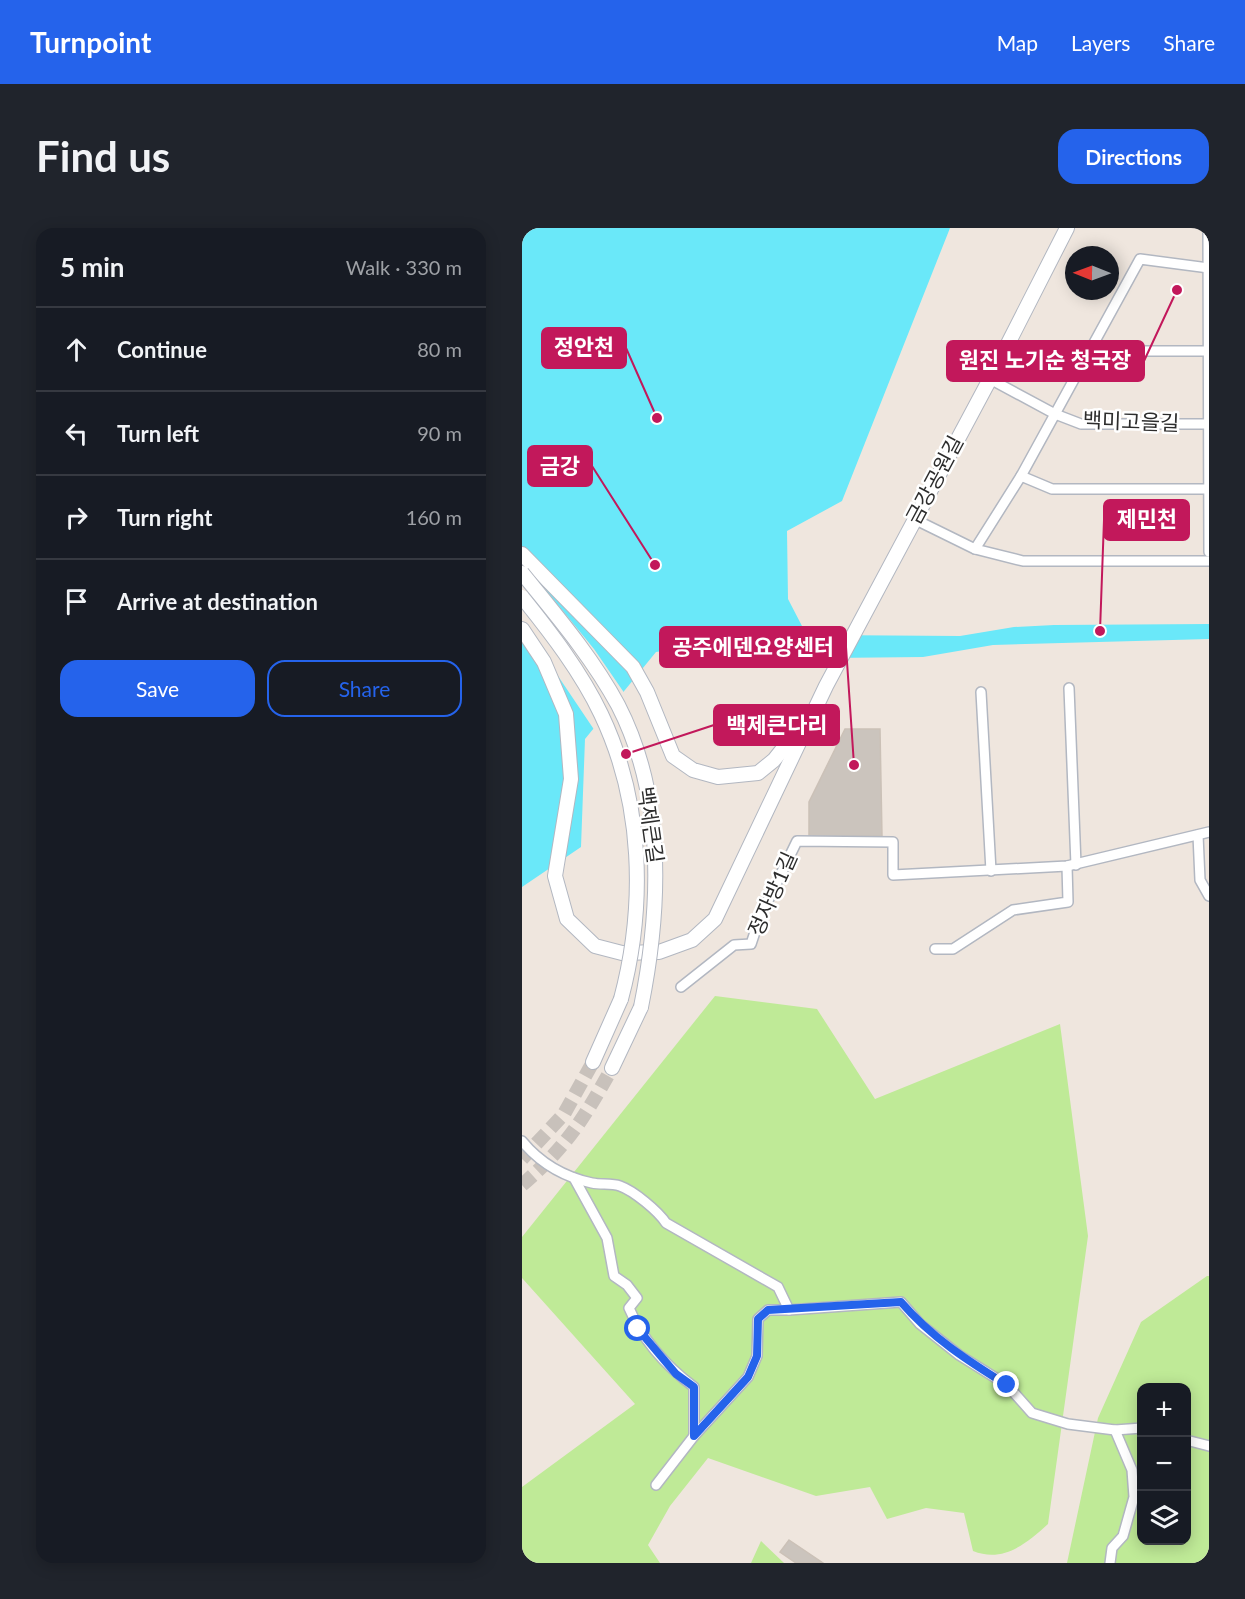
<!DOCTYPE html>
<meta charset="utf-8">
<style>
:root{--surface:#171b24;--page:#20242c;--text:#f1f3f6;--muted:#9ea1a6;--line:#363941;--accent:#2563eb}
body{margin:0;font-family:Lato,"Noto Sans KR",sans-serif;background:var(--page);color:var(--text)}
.controls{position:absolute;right:18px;bottom:18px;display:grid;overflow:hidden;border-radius:12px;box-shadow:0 3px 15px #0003}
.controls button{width:54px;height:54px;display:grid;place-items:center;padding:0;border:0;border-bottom:2px solid var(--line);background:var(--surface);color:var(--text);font:30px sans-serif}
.compass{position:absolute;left:543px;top:18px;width:54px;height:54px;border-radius:50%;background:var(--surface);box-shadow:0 3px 15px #0003;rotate:271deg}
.stop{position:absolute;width:18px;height:18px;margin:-14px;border:4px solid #2563eb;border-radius:50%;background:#fff}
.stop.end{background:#2563eb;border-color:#fff;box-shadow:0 2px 6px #0008}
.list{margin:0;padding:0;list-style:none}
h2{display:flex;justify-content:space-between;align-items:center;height:78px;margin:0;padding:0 24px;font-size:26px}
h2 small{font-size:20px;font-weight:400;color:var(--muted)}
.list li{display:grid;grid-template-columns:39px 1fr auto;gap:18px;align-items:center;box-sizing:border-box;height:84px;padding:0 24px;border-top:2px solid var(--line)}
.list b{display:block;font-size:22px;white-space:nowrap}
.list em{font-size:20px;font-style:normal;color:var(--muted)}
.actions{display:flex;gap:12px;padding:18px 24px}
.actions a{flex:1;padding:14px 0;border:2px solid var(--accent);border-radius:18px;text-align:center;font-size:21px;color:var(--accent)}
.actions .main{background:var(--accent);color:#fff}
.icon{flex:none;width:33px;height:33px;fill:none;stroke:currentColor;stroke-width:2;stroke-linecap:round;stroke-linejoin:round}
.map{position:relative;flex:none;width:687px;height:1335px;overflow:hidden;border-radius:18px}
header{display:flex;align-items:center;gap:36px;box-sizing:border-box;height:84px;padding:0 30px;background:var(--accent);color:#fff}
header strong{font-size:28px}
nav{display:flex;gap:33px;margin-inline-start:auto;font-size:21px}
.intro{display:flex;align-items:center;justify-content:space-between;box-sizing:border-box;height:144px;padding:0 36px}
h1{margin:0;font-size:42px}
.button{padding:15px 27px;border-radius:18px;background:var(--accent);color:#fff;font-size:21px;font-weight:700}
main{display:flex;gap:36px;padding:0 36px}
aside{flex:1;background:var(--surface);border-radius:18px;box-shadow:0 3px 15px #0003}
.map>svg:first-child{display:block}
</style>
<header>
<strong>Turnpoint</strong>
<nav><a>Map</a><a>Layers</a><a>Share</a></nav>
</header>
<div class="intro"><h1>Find us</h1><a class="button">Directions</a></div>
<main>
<aside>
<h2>5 min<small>Walk · 330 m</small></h2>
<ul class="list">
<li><svg class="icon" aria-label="ahead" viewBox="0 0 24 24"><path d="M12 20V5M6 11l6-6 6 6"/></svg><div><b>Continue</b></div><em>80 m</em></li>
<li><svg class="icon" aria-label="left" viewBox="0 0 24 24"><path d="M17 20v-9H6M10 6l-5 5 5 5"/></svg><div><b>Turn left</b></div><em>90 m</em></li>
<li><svg class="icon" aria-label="right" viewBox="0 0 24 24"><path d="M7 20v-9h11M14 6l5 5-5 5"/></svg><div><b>Turn right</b></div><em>160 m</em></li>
<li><svg class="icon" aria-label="arrive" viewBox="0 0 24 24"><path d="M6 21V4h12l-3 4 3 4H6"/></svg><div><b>Arrive at destination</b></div></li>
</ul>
<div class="actions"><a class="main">Save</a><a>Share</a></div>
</aside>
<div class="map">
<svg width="687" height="1335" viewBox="0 0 687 1335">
<rect width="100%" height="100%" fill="#efe6de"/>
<g fill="#bfea97" fill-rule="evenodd">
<path d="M193 768 295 781 353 871 538 796 566 1008 526 1296C504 1316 481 1335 451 1323L442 1285 404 1280 365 1291 348 1259 294 1268 186 1230 148 1278 126 1317 138 1335H0V1259L113 1176 0 1050V1009Z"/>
<path d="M685 1048H687V1335H545L576 1190 619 1094ZM620 1160H664V1312H620Z"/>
<polygon points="239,1313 262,1335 229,1335"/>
</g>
<polygon fill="#6ae8f9" points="0,0 428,0 320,273 265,303 266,371 280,398 298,407 438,408 492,399 532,397 687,396 687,411 471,417 401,429 308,430 272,422 248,423 230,409 134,424 63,511 59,619 0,659"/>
<polygon fill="#efe6de" points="0,333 72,421 103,466 73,503 34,445 0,404"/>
<g fill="#cbc4bd" stroke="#cbc1b7" stroke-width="1.5">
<polygon points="323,501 358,501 360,608 287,609 287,574"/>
<polygon points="267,1312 301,1335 274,1335 258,1324"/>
</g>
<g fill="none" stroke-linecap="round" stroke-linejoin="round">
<g stroke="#c8c1bb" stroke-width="14" stroke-dasharray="14 7" stroke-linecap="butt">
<polyline points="0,931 42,886 71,834"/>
<path d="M0 957C45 918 61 892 90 840"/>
</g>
<defs>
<g id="street">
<polyline points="686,0 687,324"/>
<polyline points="568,123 687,123"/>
<polyline points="468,151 533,186 559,196 687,196"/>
<polyline points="499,248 530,261 687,261"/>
<polyline points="392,291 453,321 501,333 687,333"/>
<polyline points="453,321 499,248 618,31 687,40"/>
<polyline points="547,460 554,637"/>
<polyline points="459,464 469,643"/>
<polyline points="676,607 678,652 687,668"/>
<polyline points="413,721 431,721 491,682 546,674 545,638"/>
<polyline points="159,759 212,717 229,716 238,689 275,613 371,614 371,647 545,638 687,604"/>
<path d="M0 913C18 935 43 949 70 955 79 957 89 955 98 958 112 963 136 983 144 995L256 1059 267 1082 379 1074 398 1096 437 1127 485 1157 510 1185 546 1196 593 1202 620 1200"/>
<path d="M52 950 85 1010 92 1048 105 1057 115 1070 107 1080C121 1113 144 1138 172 1159V1208L226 1149 235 1128 236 1091 246 1082H267"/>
<polyline points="664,1212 687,1218"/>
<polyline points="134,1257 172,1208"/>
<polyline points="588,1335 590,1320 601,1308 612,1269 610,1242 593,1202"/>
</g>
<g id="secondary">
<polyline points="0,326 111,439 125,464 151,528 171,542 196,549 236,545 252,532 279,498"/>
<polyline points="0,401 22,434 44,486 49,551 33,648 45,691 73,718 100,725 137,724 170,712 193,691 304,458 468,151 545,0"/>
<polyline points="71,834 99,771"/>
<polyline points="90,840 119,779"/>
</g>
</defs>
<use href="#street" stroke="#b2b7c1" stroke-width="12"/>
<use href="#secondary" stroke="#b2b7c1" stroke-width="16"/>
<use href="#street" stroke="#fff" stroke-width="9"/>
<use href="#secondary" stroke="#fff" stroke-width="14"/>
<defs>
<g id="secondary-bridge">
<path d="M0 345C34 387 70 429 96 477 144 570 139 680 119 779"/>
<path d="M0 369C29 405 59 444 79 486 121 574 124 677 99 771"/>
</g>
</defs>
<use href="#secondary-bridge" stroke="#b2b7c1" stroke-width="16" stroke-linecap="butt"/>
<use href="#secondary-bridge" stroke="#fff" stroke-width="14"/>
</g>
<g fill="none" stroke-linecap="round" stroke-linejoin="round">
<path stroke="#2563eb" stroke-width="8" d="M116 1101 154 1146 172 1159V1208L226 1149 235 1128 236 1091 246 1082 379 1074C409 1109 446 1133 485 1157"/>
</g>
<g text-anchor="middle" stroke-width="5" stroke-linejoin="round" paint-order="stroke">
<g font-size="21" fill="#2d2d2d" stroke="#fff">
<text transform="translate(609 194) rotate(2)" y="7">백미고을길</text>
<text transform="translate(413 252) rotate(-62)" y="7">금강공원길</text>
<text transform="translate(128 597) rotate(82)" y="7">백제큰길</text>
<text transform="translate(251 666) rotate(-66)" y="7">정자방1길</text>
</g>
</g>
<path fill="none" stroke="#c2185b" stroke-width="2" d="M135 190L104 120M655 62L622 133M133 337L70 238M578 403L582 292M332 537L324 419M104 526L192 497"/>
<g fill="#c2185b" stroke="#fff" stroke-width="2">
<circle cx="135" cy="190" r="6"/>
<circle cx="655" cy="62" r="6"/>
<circle cx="133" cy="337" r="6"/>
<circle cx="578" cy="403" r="6"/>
<circle cx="332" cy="537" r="6"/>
<circle cx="104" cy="526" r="6"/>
</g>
<g fill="#c2185b" stroke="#c2185b" stroke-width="2">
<rect x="20" y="100" width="84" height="40" rx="6"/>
<rect x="425" y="113" width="197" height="40" rx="6"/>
<rect x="6" y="218" width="64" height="40" rx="6"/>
<rect x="582" y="272" width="85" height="40" rx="6"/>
<rect x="138" y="399" width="186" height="40" rx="6"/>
<rect x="192" y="477" width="125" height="40" rx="6"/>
</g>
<g font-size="22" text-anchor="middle" font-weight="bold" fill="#fff">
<text x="62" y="127">정안천</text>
<text x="523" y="140">원진 노기순 청국장</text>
<text x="38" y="246">금강</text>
<text x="625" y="299">제민천</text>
<text x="231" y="427">공주에덴요양센터</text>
<text x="255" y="505">백제큰다리</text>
</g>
</svg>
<div class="controls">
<button>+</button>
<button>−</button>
<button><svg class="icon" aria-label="layers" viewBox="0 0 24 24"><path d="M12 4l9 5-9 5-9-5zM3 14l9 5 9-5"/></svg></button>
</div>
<svg class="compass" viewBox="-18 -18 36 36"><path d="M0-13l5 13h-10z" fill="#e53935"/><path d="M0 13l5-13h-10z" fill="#9ea1a6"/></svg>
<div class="stop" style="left:116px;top:1101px"></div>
<div class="stop end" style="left:485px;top:1157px"></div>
</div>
</main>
